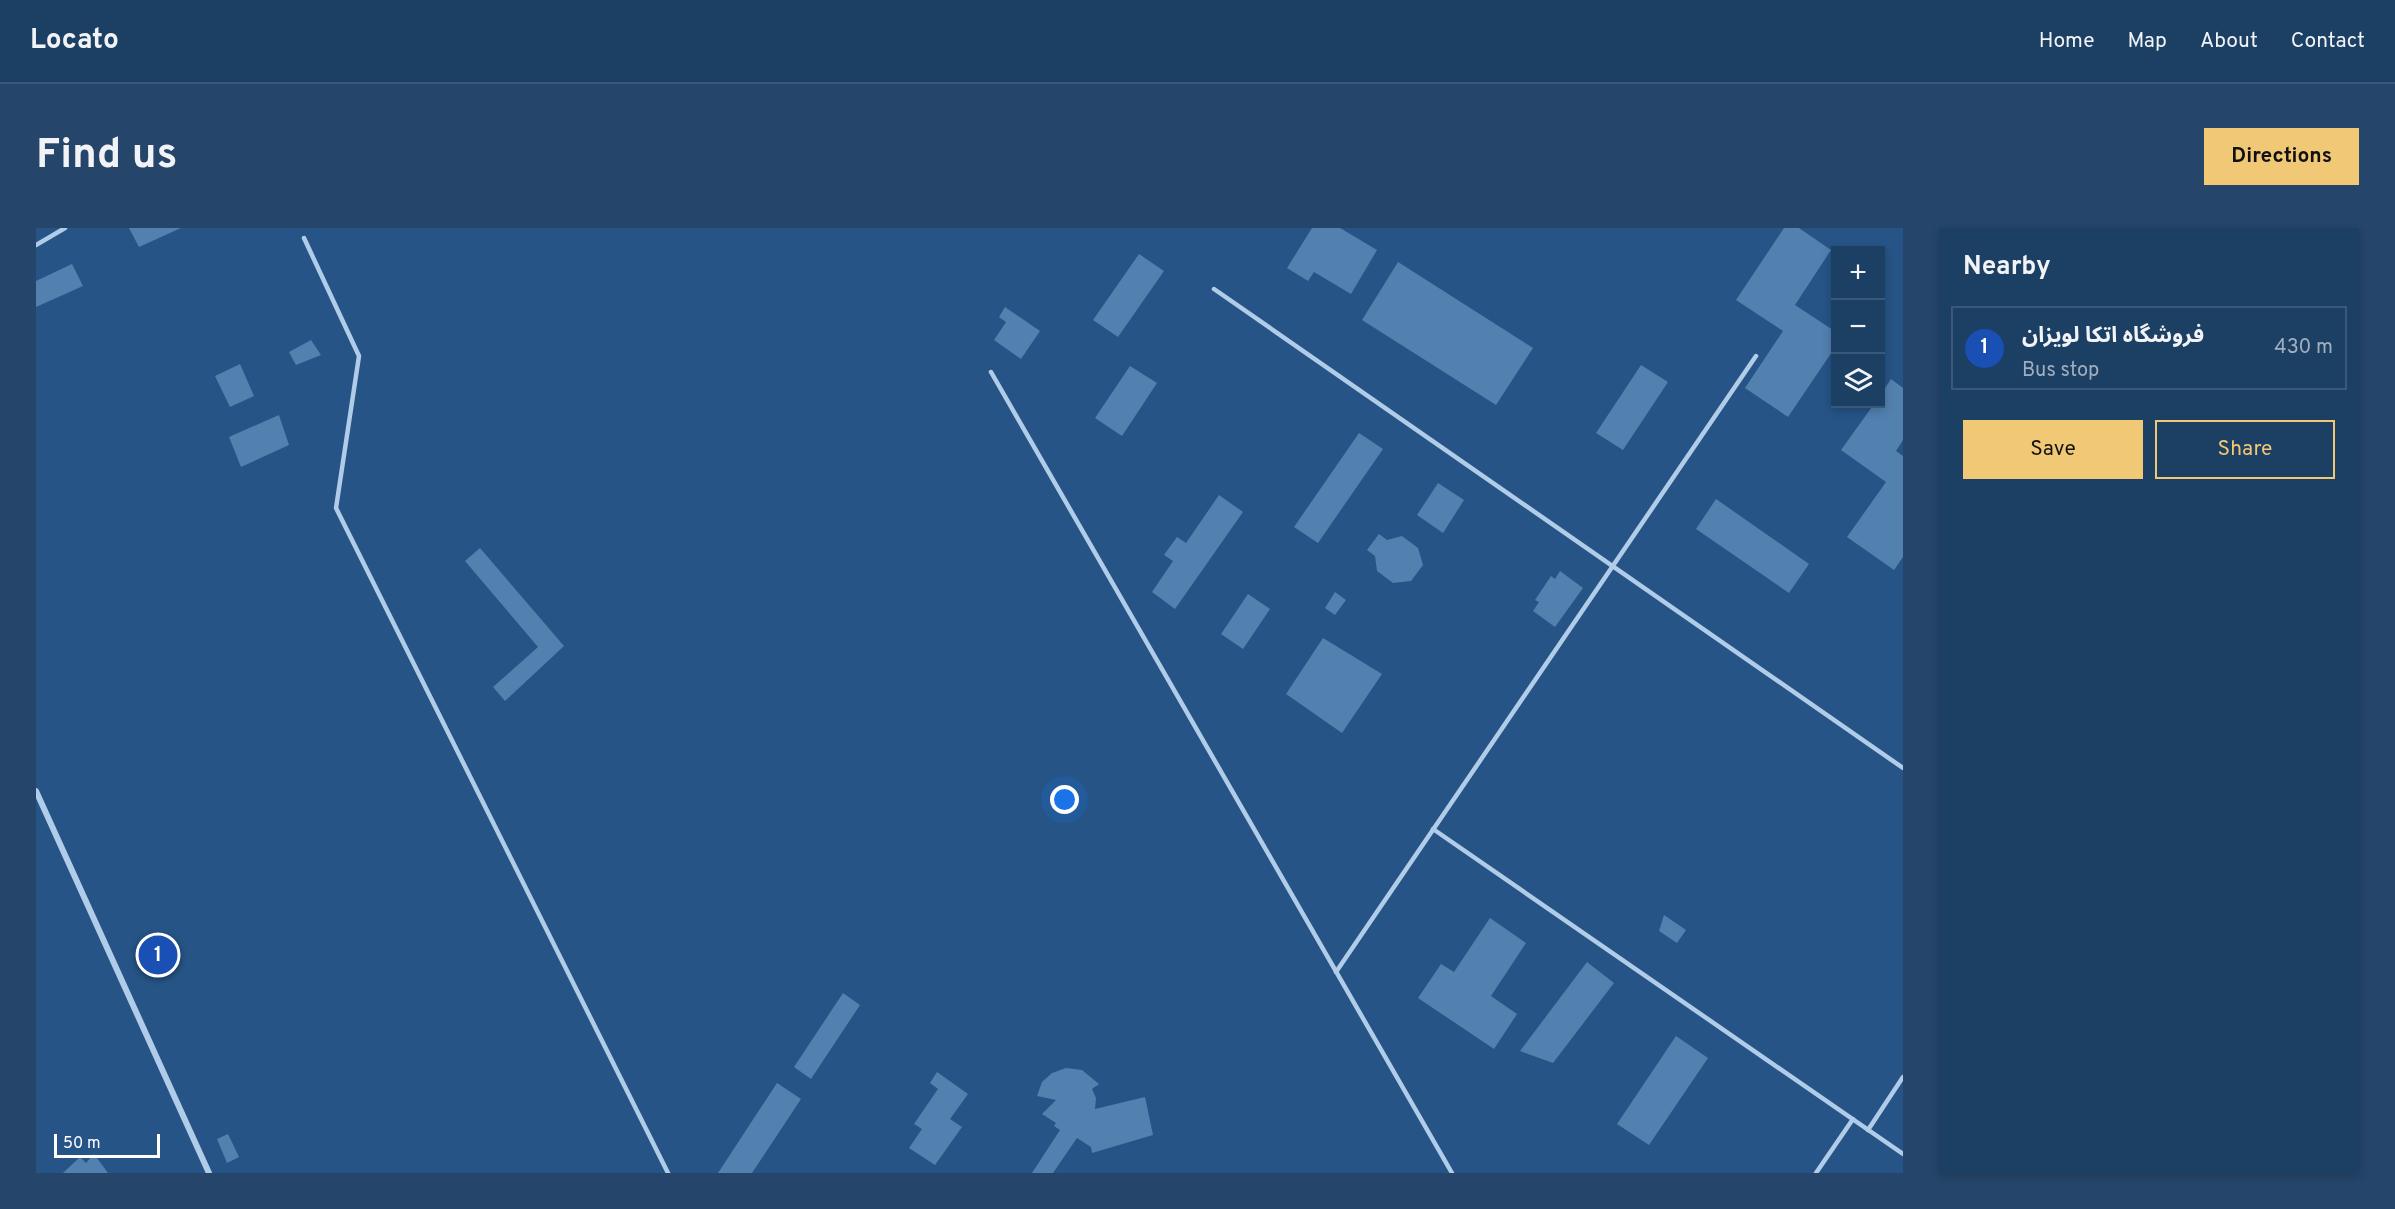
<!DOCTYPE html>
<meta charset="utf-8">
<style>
:root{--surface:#1c3f64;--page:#25466a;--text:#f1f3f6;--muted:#a0afbf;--line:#3a5878;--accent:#f1c876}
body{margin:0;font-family:Overpass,"Noto Sans Arabic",sans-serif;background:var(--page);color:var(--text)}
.controls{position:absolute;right:18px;top:18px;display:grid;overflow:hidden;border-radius:0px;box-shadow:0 3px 9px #0003}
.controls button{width:54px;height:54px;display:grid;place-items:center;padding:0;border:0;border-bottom:2px solid var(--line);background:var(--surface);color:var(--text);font:30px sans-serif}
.scale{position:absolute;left:18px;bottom:15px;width:106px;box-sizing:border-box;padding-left:6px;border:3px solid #fff;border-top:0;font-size:16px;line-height:21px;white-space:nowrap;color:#fff;-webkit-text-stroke:4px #265486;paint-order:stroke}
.you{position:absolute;left:1029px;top:572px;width:21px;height:21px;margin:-15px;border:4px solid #fff;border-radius:50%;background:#1a73e8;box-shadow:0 0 0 9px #1a73e833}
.badge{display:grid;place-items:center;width:39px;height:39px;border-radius:50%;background:var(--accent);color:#fff;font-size:20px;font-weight:700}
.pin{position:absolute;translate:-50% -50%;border:3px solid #fff;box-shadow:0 2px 6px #0006}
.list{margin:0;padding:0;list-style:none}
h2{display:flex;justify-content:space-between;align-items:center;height:78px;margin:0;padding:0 24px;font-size:26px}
h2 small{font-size:20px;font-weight:400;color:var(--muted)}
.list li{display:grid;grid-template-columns:39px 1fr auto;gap:18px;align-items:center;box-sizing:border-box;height:84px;margin:0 12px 12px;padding:0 12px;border:2px solid var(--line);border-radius:0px}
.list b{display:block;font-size:22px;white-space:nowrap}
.list p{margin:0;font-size:20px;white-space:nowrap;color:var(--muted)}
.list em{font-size:20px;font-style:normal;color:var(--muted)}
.actions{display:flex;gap:12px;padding:18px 24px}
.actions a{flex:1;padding:14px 0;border:2px solid var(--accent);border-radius:0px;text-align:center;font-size:21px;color:var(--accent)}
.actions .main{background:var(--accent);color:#111}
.icon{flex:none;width:33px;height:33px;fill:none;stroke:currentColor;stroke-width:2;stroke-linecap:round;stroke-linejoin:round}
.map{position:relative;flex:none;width:1867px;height:945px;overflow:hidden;border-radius:0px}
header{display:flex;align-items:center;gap:36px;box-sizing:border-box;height:84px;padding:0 30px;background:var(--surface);border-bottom:2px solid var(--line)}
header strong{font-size:28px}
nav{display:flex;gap:33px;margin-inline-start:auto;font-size:21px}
.intro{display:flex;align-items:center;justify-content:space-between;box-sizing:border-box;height:144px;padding:0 36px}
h1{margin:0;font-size:42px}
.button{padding:15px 27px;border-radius:0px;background:var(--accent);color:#111;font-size:21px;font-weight:700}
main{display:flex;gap:36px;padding:0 36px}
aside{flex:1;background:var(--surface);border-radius:0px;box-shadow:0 3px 9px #0003}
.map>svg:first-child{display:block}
</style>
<header>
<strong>Locato</strong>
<nav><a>Home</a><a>Map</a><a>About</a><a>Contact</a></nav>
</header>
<div class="intro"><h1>Find us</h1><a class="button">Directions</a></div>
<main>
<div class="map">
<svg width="1867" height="945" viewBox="0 0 1867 945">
<rect width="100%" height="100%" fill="#265486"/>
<g fill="#5280af">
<polygon points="93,0 145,0 103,19"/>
<polygon points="1276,0 1304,0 1341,22 1315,66 1278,44 1272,53 1251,40"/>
<polygon points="1748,0 1763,0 1795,22 1759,77 1800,104 1800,118 1752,189 1709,160 1747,103 1700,72"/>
<polygon points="1103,26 1128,43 1082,109 1057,92"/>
<polygon points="1362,34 1497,120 1460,177 1326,92"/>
<polygon points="36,36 47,58 0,79 0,53"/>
<polygon points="969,79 1004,103 985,131 958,112 970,94 963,89"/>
<polygon points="275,112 285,127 260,137 253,124"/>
<polygon points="204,136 218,168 194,179 179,148"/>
<polygon points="1605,137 1632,154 1587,222 1560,205"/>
<polygon points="1094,138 1121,155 1086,208 1059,190"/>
<polygon points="1855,151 1867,160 1867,212 1860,223 1867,228 1867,329 1858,342 1811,309 1850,254 1805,222 1838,176 1845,176 1845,166"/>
<polygon points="243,187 253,217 205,239 193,209"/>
<polygon points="1323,205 1347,221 1282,315 1258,299"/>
<polygon points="1402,255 1428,272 1407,305 1381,287"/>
<polygon points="1183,267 1207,284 1139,381 1116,364 1137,333 1128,327 1141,309 1150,315"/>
<polygon points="1680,271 1773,336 1753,365 1660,301"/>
<polygon points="1343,306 1351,312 1366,308 1382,320 1387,337 1375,353 1357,355 1341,343 1339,328 1331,322"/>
<polygon points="444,320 528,418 469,473 457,459 502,419 429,333"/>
<polygon points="1524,343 1547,360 1519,399 1497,383 1503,374 1499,372 1515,348 1519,351"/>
<polygon points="1299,364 1310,372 1299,387 1289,380"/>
<polygon points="1212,366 1234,381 1207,421 1185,406"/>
<polygon points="1287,410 1346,446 1306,505 1250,466"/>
<polygon points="1628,687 1650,702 1641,715 1623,703"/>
<polygon points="1454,690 1490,715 1455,768 1481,786 1458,821 1382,770 1405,736 1418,744"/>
<polygon points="1551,734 1578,755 1517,835 1484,823"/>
<polygon points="807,765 824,777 775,851 758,839"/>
<polygon points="1640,808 1672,830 1613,917 1581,896"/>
<polygon points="1030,840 1046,842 1063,856 1056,861 1060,870 1059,881 1109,869 1117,907 1056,925 1055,919 1041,910 1017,945 996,945 1024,902 1018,898 1020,895 1006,886 1020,872 1001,868 1006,854 1016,845"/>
<polygon points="901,844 932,866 914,891 926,899 899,937 873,920 886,901 878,896 902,861 894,855"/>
<polygon points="741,855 765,871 716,945 682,945"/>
<polygon points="192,906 203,929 191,935 181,911"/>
<polygon points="58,926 72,945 27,945 44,929 50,935"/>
</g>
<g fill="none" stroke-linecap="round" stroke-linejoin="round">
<g stroke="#b1cce8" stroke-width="4.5">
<polyline points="268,10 323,128 300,280 632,945"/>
<polyline points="0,17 29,0"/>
<polyline points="1178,61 1867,540"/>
<polyline points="955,144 1416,945"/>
<polyline points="1397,601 1867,926"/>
<polyline points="1300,744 1720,128"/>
<polyline points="1832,902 1867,849"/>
<polyline points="1780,945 1817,891"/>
</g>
<polyline stroke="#b1cce8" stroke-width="6" points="0,563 173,945"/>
</g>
</svg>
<div class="controls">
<button>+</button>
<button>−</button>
<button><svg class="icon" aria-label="layers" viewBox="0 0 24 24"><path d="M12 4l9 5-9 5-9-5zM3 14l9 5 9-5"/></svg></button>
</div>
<div class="scale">50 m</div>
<div class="you"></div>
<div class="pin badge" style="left:122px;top:727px;background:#1a4fb4">1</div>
</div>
<aside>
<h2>Nearby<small></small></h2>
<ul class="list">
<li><span class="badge" style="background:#1a4fb4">1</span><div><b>فروشگاه اتکا لویزان</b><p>Bus stop</p></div><em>430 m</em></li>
</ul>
<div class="actions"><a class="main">Save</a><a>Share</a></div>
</aside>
</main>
